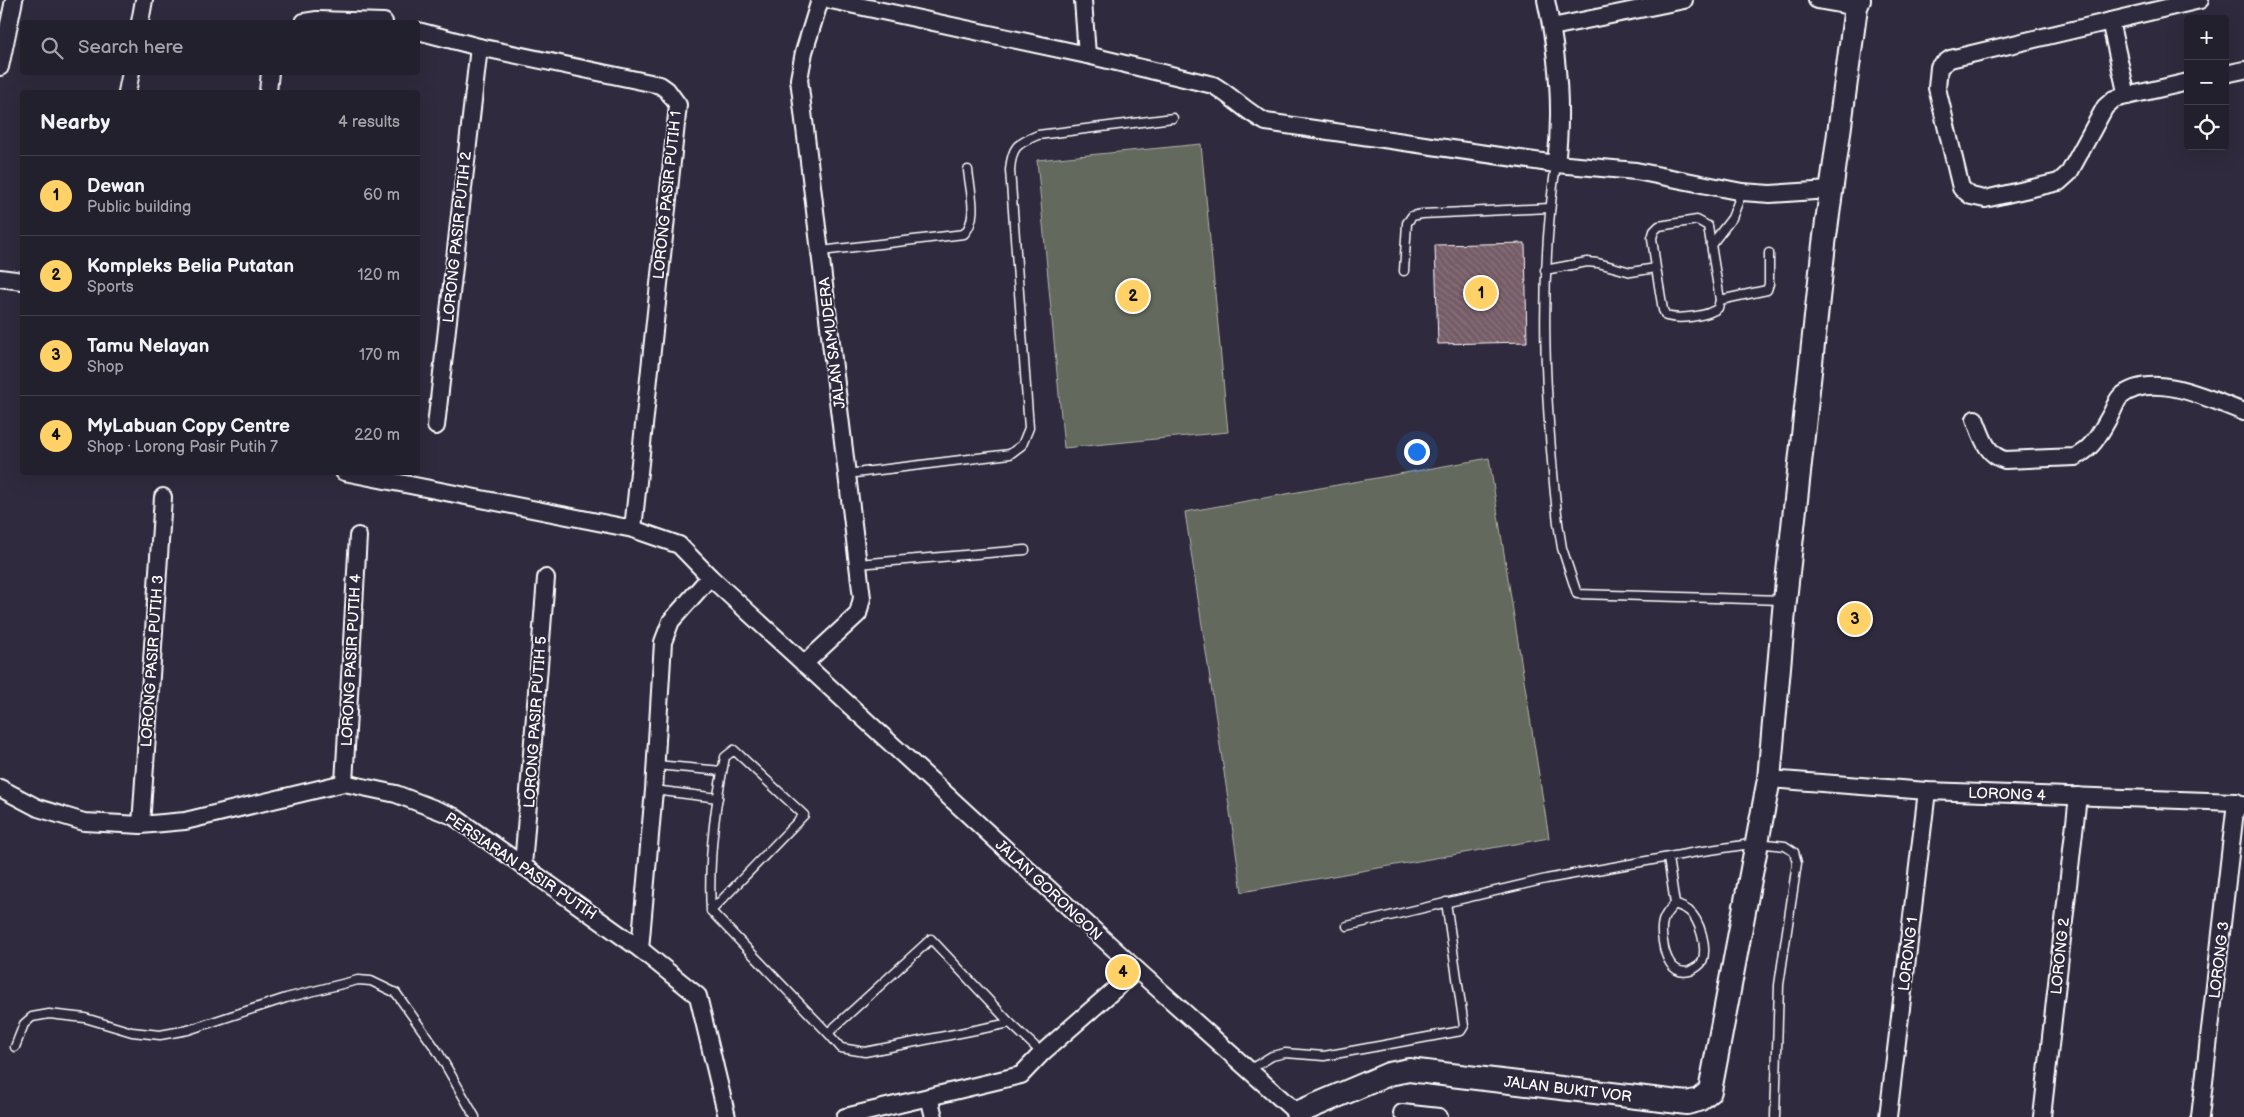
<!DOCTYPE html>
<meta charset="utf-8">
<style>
:root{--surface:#23202e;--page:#2f2d3a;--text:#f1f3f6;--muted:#a3a3aa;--line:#403e4a;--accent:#ffd166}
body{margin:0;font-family:"Balsamiq Sans",sans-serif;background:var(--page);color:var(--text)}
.controls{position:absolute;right:15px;top:15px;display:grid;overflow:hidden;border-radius:5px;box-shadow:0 5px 20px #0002}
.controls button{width:45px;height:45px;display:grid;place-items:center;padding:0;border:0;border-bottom:1px solid var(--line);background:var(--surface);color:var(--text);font:25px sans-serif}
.you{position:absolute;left:1416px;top:451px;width:18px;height:18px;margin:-12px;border:4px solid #fff;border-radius:50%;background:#1a73e8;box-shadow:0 0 0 8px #1a73e833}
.badge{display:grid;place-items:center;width:32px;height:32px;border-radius:50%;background:var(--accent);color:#111;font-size:16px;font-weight:700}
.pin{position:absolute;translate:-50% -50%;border:2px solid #fff;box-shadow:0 1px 5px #0006}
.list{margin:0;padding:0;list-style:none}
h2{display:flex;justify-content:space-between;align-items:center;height:65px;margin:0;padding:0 20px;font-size:21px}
h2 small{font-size:16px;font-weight:400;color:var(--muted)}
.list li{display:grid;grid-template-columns:32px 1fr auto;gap:15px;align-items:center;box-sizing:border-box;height:80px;padding:0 20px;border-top:1px solid var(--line)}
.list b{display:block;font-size:19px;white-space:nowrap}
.list p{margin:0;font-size:16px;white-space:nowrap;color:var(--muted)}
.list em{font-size:16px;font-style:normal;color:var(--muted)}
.icon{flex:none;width:28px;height:28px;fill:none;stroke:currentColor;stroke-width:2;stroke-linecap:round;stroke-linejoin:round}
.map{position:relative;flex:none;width:2244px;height:1117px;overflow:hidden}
.search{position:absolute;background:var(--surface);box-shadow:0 5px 20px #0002;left:20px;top:20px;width:400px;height:55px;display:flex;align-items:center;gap:12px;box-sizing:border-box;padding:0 18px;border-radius:5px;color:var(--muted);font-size:19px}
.panel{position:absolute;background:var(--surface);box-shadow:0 5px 20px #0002;left:20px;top:90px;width:400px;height:385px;border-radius:5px}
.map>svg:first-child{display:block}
</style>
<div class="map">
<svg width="2244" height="1117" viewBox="0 0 2244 1117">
<defs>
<pattern id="building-back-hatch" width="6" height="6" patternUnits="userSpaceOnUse" patternTransform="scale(1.25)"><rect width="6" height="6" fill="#755c66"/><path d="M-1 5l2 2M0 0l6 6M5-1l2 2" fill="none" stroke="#8a747d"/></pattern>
</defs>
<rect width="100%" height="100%" fill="#2f2a3d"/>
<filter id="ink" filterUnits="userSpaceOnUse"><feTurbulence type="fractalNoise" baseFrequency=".02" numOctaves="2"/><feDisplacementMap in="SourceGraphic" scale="10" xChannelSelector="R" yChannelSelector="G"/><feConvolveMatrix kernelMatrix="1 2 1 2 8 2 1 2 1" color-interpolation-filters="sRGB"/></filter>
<g filter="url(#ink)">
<g fill="#64695c" stroke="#b2b4ae">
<polygon points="1201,144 1228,432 1064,448 1037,160"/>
<polygon points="1489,458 1549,838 1242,892 1185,512"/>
</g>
<polygon fill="url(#building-back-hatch)" stroke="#fff" points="1525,243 1527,342 1438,344 1435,245"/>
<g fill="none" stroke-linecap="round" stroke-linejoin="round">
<defs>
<g id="lane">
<path d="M1556 164C1538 283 1545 403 1558 523L1562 548 1577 594 1783 600"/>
<polyline points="1711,245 1732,218 1742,192"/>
<path d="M821 251 964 234C979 218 970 191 968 170"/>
<path d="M1545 270 1587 262 1598 263 1631 272 1656 268 1652 238 1654 231 1659 226 1697 220 1708 226 1720 300 1718 308C1708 316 1680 320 1666 316L1663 310 1656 268"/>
<polyline points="1404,271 1407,223 1412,216 1422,214 1550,208"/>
<polyline points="1720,300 1767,290 1769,284 1769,253"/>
<path d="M847 474 1010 454 1022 445 1029 428 1010 170C1012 147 1016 144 1038 135L1173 118"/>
<polyline points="858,564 1025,550"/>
<polyline points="656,765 722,771"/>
<polyline points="654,790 718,798"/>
<path d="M1668 858 1675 904C1679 906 1685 908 1689 911 1700 920 1708 948 1702 962 1700 966 1694 969 1690 971 1672 976 1665 956 1663 942 1660 925 1662 916 1675 904"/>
<path d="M711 911C708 861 715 806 725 757L734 750 804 815 711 911 828 1033 931 939 1010 1023 1042 1053"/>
<polyline points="1347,926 1546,879 1697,852 1757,843 1785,846 1794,852 1797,863 1779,985 1775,1117"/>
<polyline points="828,1033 841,1048 865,1052 1010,1023"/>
<polyline points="15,1047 24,1024 32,1017 49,1014 85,1018 132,1032 160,1035 188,1030 286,998 358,980 371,981 396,993 438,1052 475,1117"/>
<polyline points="1249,1070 1272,1056 1285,1053 1324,1056 1461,1031 1464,1026 1446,902"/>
</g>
<g id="street">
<path d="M831 0 1087 55 1213 85C1232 96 1246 112 1266 122L1556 164"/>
<polyline points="1083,0 1087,55"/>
<path d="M1546 0C1558 55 1563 108 1556 164L1636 171 1742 192 1770 194 1830 190"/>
<polyline points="1817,0 1856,7"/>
<polyline points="2110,21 2127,96"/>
<polyline points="140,22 144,0"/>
<polyline points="304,22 317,20 384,22"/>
<polyline points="1552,27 1684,0"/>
<polyline points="418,31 479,47 660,85 667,90 678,105 633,529"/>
<polyline points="0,67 14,0"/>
<polyline points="2225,74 2244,70"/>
<polyline points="2188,82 2114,99 2105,107 2069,173 2059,182 1985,199 1971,196 1961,188 1937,88 1939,67 1950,59 2200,0"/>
<polyline points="127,92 131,72"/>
<polyline points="268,92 270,72"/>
<polyline points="0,278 22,281"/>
<path d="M1975 419C1982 436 1986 455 2005 460L2075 457C2094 448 2101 431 2111 414 2114 409 2116 401 2120 397 2152 369 2211 400 2244 412"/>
<polyline points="436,426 479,47"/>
<polyline points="344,472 633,529 679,545 710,577 1137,970 1297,1113"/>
<polyline points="804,664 858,614 862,598 799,79 804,52 820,0"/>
<polyline points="1769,779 1927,791 2236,802 2244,806"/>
<polyline points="344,783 358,536"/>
<polyline points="0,788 38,808 84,822 141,825 185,821 344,783 396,794 453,816 640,949 698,996 727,1117"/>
<polyline points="141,825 163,497"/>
<polyline points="523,866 546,578"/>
<polyline points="640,949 654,790 663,642 671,621 710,577"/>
<polyline points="929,1097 934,1117"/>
<polyline points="1402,1113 1439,1117"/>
<polyline points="845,1117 1021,1075 1042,1053 1137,970"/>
<polyline points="1888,1117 1927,791"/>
<polyline points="2042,1117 2078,796"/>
<polyline points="2200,1117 2236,802"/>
</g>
<polyline id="secondary" points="1299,1117 1297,1113 1389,1074 1409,1070 1687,1103 1699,1100 1710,1091 1769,779 1785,600 1824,244 1856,7 1859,0"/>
</defs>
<use href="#lane" stroke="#fff" stroke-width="11"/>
<use href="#street" stroke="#fff" stroke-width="20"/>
<use href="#secondary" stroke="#fff" stroke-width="26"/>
<use href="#lane" stroke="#2f2a3d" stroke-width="8"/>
<use href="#street" stroke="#2f2a3d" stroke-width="16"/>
<use href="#secondary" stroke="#2f2a3d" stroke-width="22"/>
</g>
</g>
<g text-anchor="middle" stroke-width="4" stroke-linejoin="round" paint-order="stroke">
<g font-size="15" fill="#fff" stroke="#2f2a3d">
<text transform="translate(667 195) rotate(-84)" y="5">LORONG PASIR PUTIH 1</text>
<text transform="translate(457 237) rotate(-84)" y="5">LORONG PASIR PUTIH 2</text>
<text transform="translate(832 343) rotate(-97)" y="5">JALAN SAMUDERA</text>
<text transform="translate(351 660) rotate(-87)" y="5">LORONG PASIR PUTIH 4</text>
<text transform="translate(152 661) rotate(-86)" y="5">LORONG PASIR PUTIH 3</text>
<text transform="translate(535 722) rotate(-86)" y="5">LORONG PASIR PUTIH 5</text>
<text transform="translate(2007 794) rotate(2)" y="5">LORONG 4</text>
<text transform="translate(521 866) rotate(34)" y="5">PERSIARAN PASIR PUTIH</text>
<text transform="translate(1049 890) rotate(43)" y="5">JALAN GORONGON</text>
<text transform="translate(1908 954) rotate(-83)" y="5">LORONG 1</text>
<text transform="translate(2060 956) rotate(-84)" y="5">LORONG 2</text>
<text transform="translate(2219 960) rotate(-83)" y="5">LORONG 3</text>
<text transform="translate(1568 1089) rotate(7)" y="5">JALAN BUKIT VOR</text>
</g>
</g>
</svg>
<div class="controls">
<button>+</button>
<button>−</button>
<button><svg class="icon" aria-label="locate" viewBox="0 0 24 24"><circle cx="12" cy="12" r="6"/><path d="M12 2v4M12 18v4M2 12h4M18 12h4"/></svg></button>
</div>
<div class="you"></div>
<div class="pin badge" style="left:1481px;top:293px">1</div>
<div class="pin badge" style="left:1133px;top:296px">2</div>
<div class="pin badge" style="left:1855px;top:619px">3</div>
<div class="pin badge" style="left:1123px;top:972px">4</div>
<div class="search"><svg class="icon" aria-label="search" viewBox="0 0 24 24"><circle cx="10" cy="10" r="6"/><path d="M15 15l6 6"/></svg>Search here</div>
<section class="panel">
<h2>Nearby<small>4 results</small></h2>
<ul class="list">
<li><span class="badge">1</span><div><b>Dewan</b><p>Public building</p></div><em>60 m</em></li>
<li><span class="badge">2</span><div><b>Kompleks Belia Putatan</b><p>Sports</p></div><em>120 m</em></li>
<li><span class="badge">3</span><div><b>Tamu Nelayan</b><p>Shop</p></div><em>170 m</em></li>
<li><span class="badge">4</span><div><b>MyLabuan Copy Centre</b><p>Shop · Lorong Pasir Putih 7</p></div><em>220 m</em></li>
</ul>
</section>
</div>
